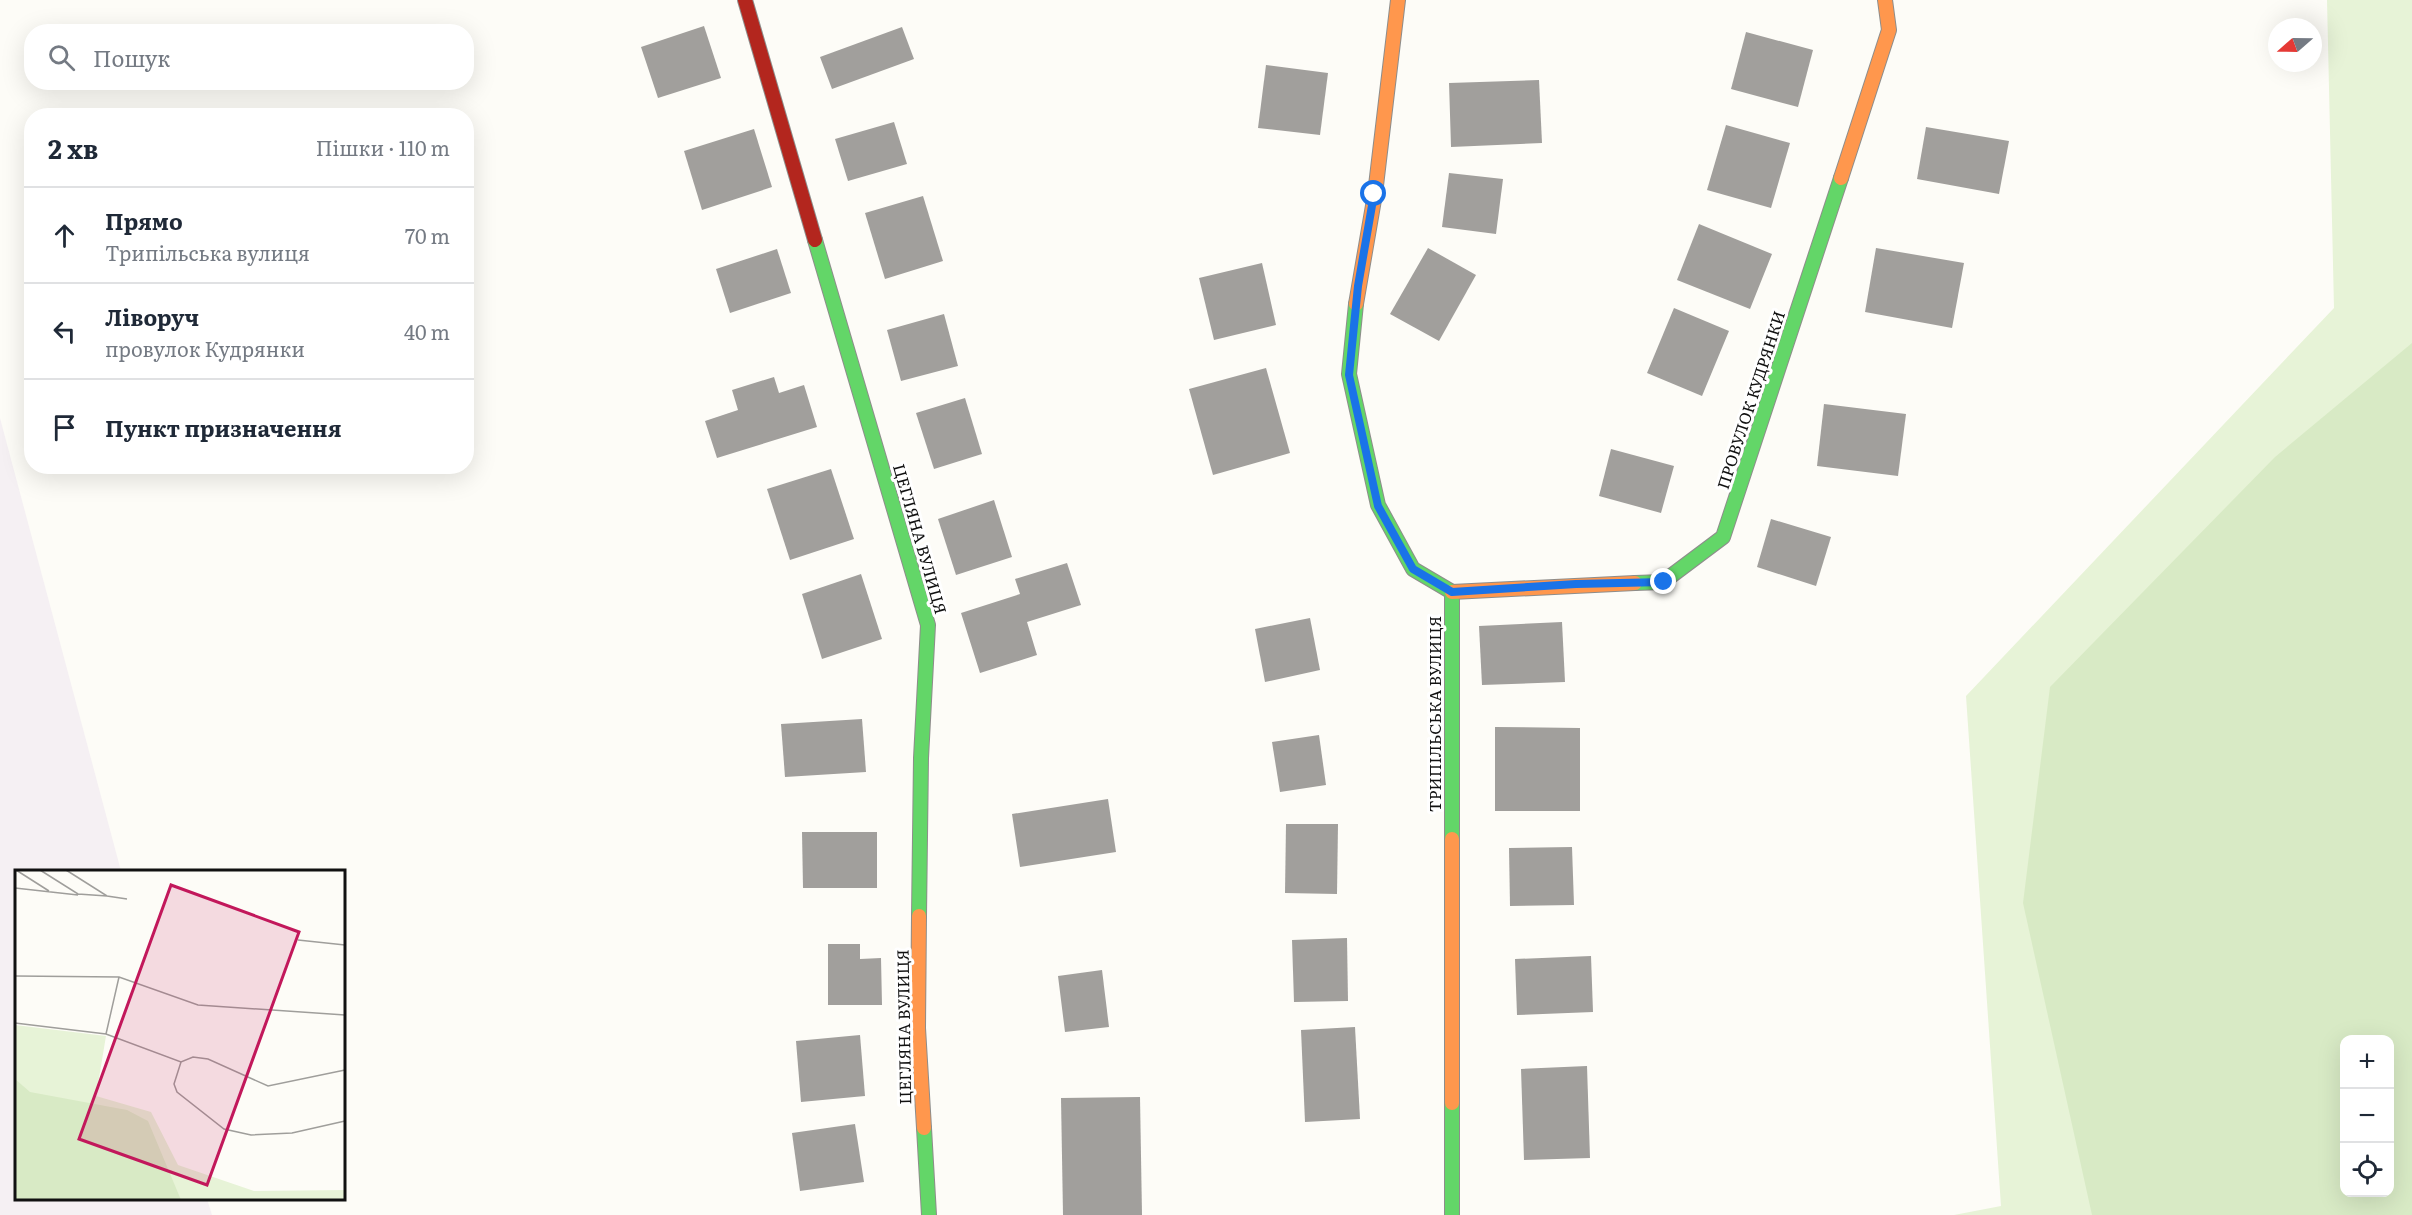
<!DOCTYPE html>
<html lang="uk">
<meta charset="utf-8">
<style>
:root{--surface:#fff;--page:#f6f6f7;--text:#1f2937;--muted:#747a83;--line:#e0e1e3}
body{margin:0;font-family:Literata,serif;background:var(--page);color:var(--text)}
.controls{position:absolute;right:18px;bottom:18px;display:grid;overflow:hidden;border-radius:12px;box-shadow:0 6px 24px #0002}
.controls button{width:54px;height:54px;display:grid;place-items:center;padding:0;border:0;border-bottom:2px solid var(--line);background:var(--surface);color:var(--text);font:30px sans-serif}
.compass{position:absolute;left:2268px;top:18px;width:54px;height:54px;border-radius:50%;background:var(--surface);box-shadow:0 6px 24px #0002;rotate:250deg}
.stop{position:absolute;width:18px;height:18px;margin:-14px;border:4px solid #1a73e8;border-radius:50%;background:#fff}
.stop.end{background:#1a73e8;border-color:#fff;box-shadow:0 2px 6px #0008}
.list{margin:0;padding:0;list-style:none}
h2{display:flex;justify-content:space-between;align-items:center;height:78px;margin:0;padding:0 24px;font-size:26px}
h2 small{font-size:20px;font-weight:400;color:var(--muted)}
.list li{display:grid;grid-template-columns:39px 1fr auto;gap:18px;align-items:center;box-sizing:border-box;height:96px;padding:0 24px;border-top:2px solid var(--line)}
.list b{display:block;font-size:22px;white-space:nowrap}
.list p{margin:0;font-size:20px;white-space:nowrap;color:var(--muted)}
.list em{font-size:20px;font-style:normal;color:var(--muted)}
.icon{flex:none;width:33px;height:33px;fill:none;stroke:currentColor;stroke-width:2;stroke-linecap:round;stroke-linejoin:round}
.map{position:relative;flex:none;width:2412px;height:1215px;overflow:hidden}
.search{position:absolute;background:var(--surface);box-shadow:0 6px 24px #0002;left:24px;top:24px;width:450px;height:66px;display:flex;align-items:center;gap:15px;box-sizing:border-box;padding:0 21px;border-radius:24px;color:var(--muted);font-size:22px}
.panel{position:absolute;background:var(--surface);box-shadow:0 6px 24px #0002;left:24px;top:108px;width:450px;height:366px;border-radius:24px}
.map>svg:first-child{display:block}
</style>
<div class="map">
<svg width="2412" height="1215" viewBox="0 0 2412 1215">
<rect width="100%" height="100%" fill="#fdfcf7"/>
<polygon fill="#f5f0f3" points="0,418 121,871 16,872 16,1198 207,1199 212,1215 0,1215"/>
<path fill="#e7f3d7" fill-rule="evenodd" d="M2327 0H2412V1215H1954L2001 1206 1966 696 2334 308ZM2344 1040H2390V1192H2344Z"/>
<path fill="#d8eac5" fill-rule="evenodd" d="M2412 343V1215H2092L2023 903 2050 687 2275 457ZM2344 1040H2390V1192H2344Z"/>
<g fill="#a19f9c">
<polygon points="704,26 721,78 658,98 641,47"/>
<polygon points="902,27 914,59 832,89 820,57"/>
<polygon points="1746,32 1813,50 1798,107 1731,89"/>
<polygon points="1266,65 1328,73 1320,135 1258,128"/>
<polygon points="1539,80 1542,143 1451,147 1449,83"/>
<polygon points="894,122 907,164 848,181 835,139"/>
<polygon points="1726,125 1790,143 1771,208 1707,190"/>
<polygon points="1926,127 2009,141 1999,194 1917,179"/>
<polygon points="754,129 772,187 702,210 684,151"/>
<polygon points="1449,173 1503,179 1496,234 1442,227"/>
<polygon points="923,196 943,261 885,279 865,213"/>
<polygon points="1699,224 1772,254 1750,309 1677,280"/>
<polygon points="1428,248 1476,275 1439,341 1390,314"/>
<polygon points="1876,248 1964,263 1952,328 1865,312"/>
<polygon points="777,249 791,293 730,313 716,269"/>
<polygon points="1262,263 1276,325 1214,340 1199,278"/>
<polygon points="1674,308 1729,331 1702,396 1647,373"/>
<polygon points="944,314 958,366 901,381 887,330"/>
<polygon points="1266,368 1290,453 1213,475 1189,389"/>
<polygon points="774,377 779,393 804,385 817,427 717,458 705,421 738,410 732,390"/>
<polygon points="965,398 982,454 934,469 916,413"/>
<polygon points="1824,404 1906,414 1898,476 1817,466"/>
<polygon points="1611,449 1674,466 1661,513 1599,496"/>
<polygon points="831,469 854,539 790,560 767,489"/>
<polygon points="994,500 1012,557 956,575 938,519"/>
<polygon points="1771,519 1831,537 1816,586 1757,567"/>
<polygon points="1067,563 1081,605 1027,622 1037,655 980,673 961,613 1020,594 1015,579"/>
<polygon points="861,574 882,639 822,659 802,594"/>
<polygon points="1310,618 1320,670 1265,682 1255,629"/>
<polygon points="1562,622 1565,682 1482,685 1479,626"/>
<polygon points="862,719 866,772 785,777 781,724"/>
<polygon points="1495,727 1580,728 1580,811 1495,811"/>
<polygon points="1319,735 1326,785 1280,792 1272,742"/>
<polygon points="1108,799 1116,852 1020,867 1012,814"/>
<polygon points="1286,824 1338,824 1337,894 1285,893"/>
<polygon points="802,832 877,832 877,888 803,888"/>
<polygon points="1572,847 1574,905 1510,906 1509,848"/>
<polygon points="1347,938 1348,1001 1294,1002 1292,940"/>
<polygon points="828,944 860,944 860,959 881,958 882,1005 828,1005"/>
<polygon points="1591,956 1593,1012 1517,1015 1515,959"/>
<polygon points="1102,970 1109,1027 1065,1032 1058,976"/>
<polygon points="1355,1027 1360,1119 1305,1122 1301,1030"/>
<polygon points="860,1035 865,1096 801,1102 796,1041"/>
<polygon points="1587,1066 1590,1158 1524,1160 1521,1069"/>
<polygon points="1140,1097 1142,1215 1063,1215 1061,1098"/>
<polygon points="855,1124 864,1182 800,1191 792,1133"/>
</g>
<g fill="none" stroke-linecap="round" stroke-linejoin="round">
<defs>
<g id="fast">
<polyline points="815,240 928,625 921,758 919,916"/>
<polyline points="1356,304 1349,374 1378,505 1413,569 1452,592 1452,839"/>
<polyline points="1635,583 1663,582 1723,537 1841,178"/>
<polyline points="1452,1103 1452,1215"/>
<polyline points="924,1128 929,1215"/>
</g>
<g id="slow">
<polyline points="1841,178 1889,30 1885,0"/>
<polyline points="1356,304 1375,194 1398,0"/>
<polyline points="1452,592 1635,583"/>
<polyline points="1452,839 1452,1103"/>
<polyline points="919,916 918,1028 924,1128"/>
</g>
<polyline id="jam" points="745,0 815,240"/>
</defs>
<use href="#fast" stroke="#8e8d8b" stroke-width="16"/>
<use href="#slow" stroke="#8e8d8b" stroke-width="16"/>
<use href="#jam" stroke="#8e8d8b" stroke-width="16"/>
<use href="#fast" stroke="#63d668" stroke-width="14"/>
<use href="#slow" stroke="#ff974d" stroke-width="14"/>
<use href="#jam" stroke="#b3261e" stroke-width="14"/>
</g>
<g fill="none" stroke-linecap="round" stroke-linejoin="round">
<polyline stroke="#1a73e8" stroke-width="8" points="1374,194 1358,286 1349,375 1378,506 1413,569 1452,592 1576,584 1664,582"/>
</g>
<g text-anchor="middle" stroke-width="6" stroke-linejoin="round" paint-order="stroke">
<g font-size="16" fill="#111" stroke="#fff">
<text transform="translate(1751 400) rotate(-72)" y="6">ПРОВУЛОК КУДРЯНКИ</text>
<text transform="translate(920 539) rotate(74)" y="6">ЦЕГЛЯНА ВУЛИЦЯ</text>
<text transform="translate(1435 714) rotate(-90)" y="6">ТРИПІЛЬСЬКА ВУЛИЦЯ</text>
<text transform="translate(904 1027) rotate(-91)" y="6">ЦЕГЛЯНА ВУЛИЦЯ</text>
</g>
</g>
<g transform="translate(15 870)">
<rect width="330" height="330" fill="#fdfcf7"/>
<path d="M0 155 91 166 81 226 136 242 163 295 239 321 330 320V330H0Z" fill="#e7f3d7"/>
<path d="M0 209 15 222 112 240 133 251 166 330H0Z" fill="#d8eac5"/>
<path fill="none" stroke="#9f9e9b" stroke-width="1.5" d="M1 0 34 21M25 0 63 24 92 26M51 0 92 26 112 29M0 18 63 25M283 70 330 75M0 106 104 107 183 135 330 145M0 153 91 164 166 192 178 187 193 189 253 216 330 200M91 164 104 107M166 192 159 214 162 222 209 259 236 265 277 263 330 251"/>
<path fill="#c2185b" fill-opacity="0.15" stroke="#c2185b" stroke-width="3" d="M156 15 284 62 192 315 64 269Z"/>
<rect width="330" height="330" fill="none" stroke="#111" stroke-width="3"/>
</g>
</svg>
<div class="controls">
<button>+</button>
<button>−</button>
<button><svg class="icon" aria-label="locate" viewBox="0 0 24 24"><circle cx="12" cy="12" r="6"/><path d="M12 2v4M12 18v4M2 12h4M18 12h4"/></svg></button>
</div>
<svg class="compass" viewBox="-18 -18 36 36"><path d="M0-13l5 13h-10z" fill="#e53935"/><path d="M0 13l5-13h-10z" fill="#747a83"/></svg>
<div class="stop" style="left:1374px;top:194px"></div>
<div class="stop end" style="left:1664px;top:582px"></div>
<div class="search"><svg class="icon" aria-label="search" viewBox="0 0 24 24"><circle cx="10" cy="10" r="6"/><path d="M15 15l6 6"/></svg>Пошук</div>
<section class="panel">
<h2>2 хв<small>Пішки · 110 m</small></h2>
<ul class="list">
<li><svg class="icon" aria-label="ahead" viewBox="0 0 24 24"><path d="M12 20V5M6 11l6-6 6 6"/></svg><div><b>Прямо</b><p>Трипільська вулиця</p></div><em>70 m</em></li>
<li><svg class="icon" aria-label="left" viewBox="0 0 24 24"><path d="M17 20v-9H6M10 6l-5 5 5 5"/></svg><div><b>Ліворуч</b><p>провулок Кудрянки</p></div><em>40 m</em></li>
<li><svg class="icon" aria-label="arrive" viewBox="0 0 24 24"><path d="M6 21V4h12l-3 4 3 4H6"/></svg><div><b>Пункт призначення</b></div></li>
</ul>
</section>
</div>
